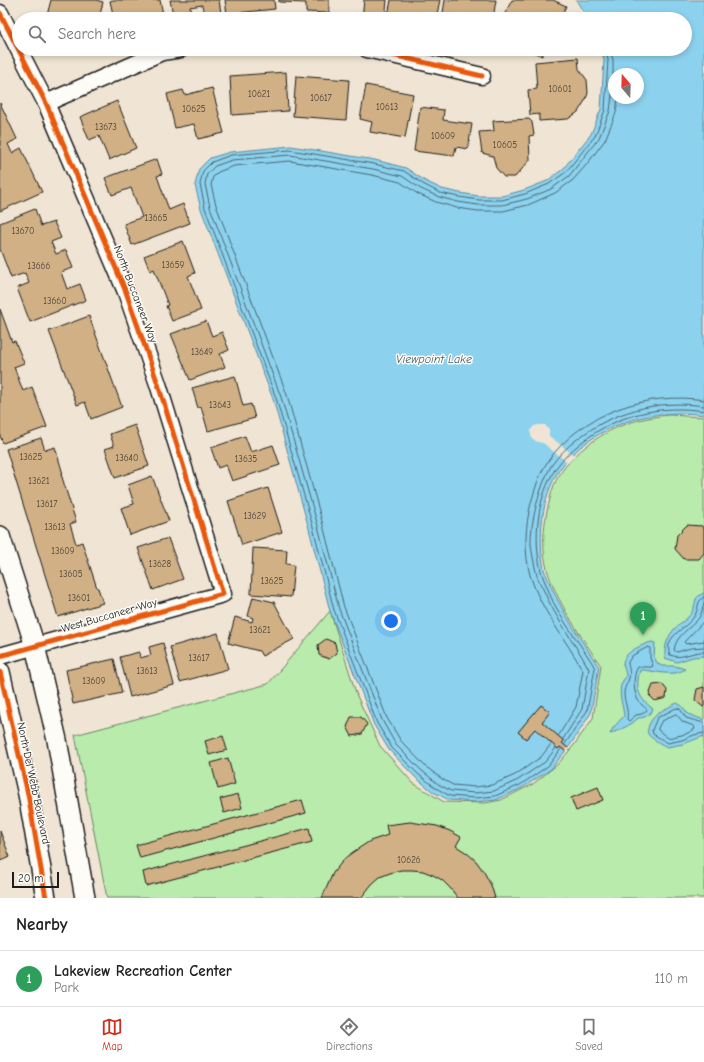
<!DOCTYPE html>
<style>
:root{--surface:#fff;--page:#f6f6f6;--text:#222;--muted:#767676;--line:#e0e0e0;--accent:#c8321e}
body{margin:0;font-family:"Comic Neue",sans-serif;background:var(--page);color:var(--text)}
.compass{position:absolute;left:608px;top:68px;width:36px;height:36px;border-radius:50%;background:var(--surface);box-shadow:0 2px 6px #0003;rotate:341deg}
.scale{position:absolute;left:12px;bottom:10px;width:47px;box-sizing:border-box;padding-left:4px;border:2px solid #1c1c1c;border-top:0;font-size:11px;line-height:14px;white-space:nowrap;color:#1c1c1c;-webkit-text-stroke:3px #fdfcf7;paint-order:stroke}
.you{position:absolute;left:391px;top:621px;width:14px;height:14px;margin:-10px;border:3px solid #fff;border-radius:50%;background:#1a73e8;box-shadow:0 0 0 6px #1a73e833}
.badge{display:grid;place-items:center;width:26px;height:26px;border-radius:50%;background:var(--accent);color:#fff;font-size:13px;font-weight:700}
.pin{position:absolute;translate:-50% -33px;filter:drop-shadow(0 1px 2px #0008)}
.pin::after{content:'';position:absolute;top:21px;width:14px;height:12px;background:inherit;clip-path:polygon(0 0,100% 0,50% 100%)}
.list{margin:0;padding:0;list-style:none}
h2{display:flex;justify-content:space-between;align-items:center;height:52px;margin:0;padding:0 16px;font-size:17px}
h2 small{font-size:13px;font-weight:400;color:var(--muted)}
.list li{display:grid;grid-template-columns:26px 1fr auto;gap:12px;align-items:center;box-sizing:border-box;height:56px;padding:0 16px;border-top:1px solid var(--line)}
.list b{display:block;font-size:15px;white-space:nowrap}
.list p{margin:0;font-size:13px;white-space:nowrap;color:var(--muted)}
.list em{font-size:13px;font-style:normal;color:var(--muted)}
.icon{flex:none;width:22px;height:22px;fill:none;stroke:currentColor;stroke-width:2;stroke-linecap:round;stroke-linejoin:round}
.map{position:relative;flex:none;width:704px;height:898px;overflow:hidden}
.search{position:absolute;background:var(--surface);box-shadow:0 2px 6px #0003;left:12px;right:12px;top:12px;height:44px;display:flex;align-items:center;gap:10px;box-sizing:border-box;padding:0 14px;border-radius:22px;color:var(--muted);font-size:15px}
.sheet{height:108px;background:var(--surface)}
nav{display:flex;justify-content:space-around;align-items:center;box-sizing:border-box;height:56px;border-top:1px solid var(--line);background:var(--surface);font-size:11px;color:var(--muted)}
nav a{display:grid;justify-items:center;gap:2px}
nav .on{color:var(--accent)}
.map>svg:first-child{display:block}
</style>
<div class="map">
<svg width="704" height="898" viewBox="0 0 704 898">
<rect width="100%" height="100%" fill="#f0e5d4"/>
<filter id="ink" filterUnits="userSpaceOnUse"><feTurbulence type="fractalNoise" baseFrequency=".025" numOctaves="2"/><feDisplacementMap in="SourceGraphic" scale="8" xChannelSelector="R" yChannelSelector="G"/><feConvolveMatrix kernelMatrix="1 2 1 2 8 2 1 2 1" color-interpolation-filters="sRGB"/></filter>
<g filter="url(#ink)">
<path fill="#b8ebac" stroke="#6a8464" d="M668 415 704 417V898H107L75 735 268 684 330 611 357 696 380 746 413 783 444 802 485 803 501 800 533 784 558 764 574 745 593 718 601 666C583 640 555 599 547 569 542 550 543 530 547 511 549 503 551 493 554 485 564 461 594 437 618 427 634 420 651 417 668 415Z"/>
<g fill="#8cd2ee" stroke="#5f899a" fill-rule="evenodd">
<path d="M576 0H704V415C652 407 592 425 560 469 541 496 538 538 544 569 546 575 549 581 551 586 564 615 582 641 599 667L591 713 571 744 551 769 522 788 496 800 475 802 449 800 433 792 415 777 389 750 374 725 330 611 309 529 273 399 201 209 195 185 199 169 210 158 230 152 291 146 375 160 406 168 425 181 442 189 460 193 479 196H502L524 190 547 181 563 169 591 134 601 109 604 60 601 49H685V19H588ZM614 74H638V98H614Z"/>
<path d="M704 593V656L693 657 677 662 665 658C664 644 669 632 681 623 685 620 689 617 692 612 697 603 692 598 704 593Z"/>
<path d="M651 642 655 643 654 657 658 664 662 666H675L685 669C673 678 654 670 640 670 635 689 638 697 653 709 650 715 645 718 638 718 631 726 620 729 610 734L613 728 624 716C623 704 615 687 626 677 626 671 624 669 623 664 623 652 642 645 651 642Z"/>
<path d="M677 703 682 706 688 714 704 720V736L683 744 667 747C663 745 650 738 648 734 647 731 648 728 649 725 654 713 665 709 677 703Z"/>
</g>
<polygon fill="#f0e5d4" points="539,425 545,425 549,430 549,436 575,456 568,463 543,443 538,442 532,439 530,431 534,426"/>
<g fill="none" stroke-linecap="round" stroke-linejoin="round">
<g stroke="#496570" stroke-width="1">
<path d="M704 597C697 601 699 606 696 613 690 628 662 635 670 655 683 660 691 651 704 652"/>
<path d="M704 603C702 608 702 613 699 618 690 629 676 635 674 650L677 652 691 648 704 647"/>
<polyline points="704,621 684,642 686,644 704,641"/>
<path d="M646 648 649 647 650 649V658L653 666 651 667H638C632 675 633 697 641 704 644 707 645 707 647 710L642 714 636 715 629 721 627 719C629 710 624 702 624 693 624 687 628 683 629 678 631 672 628 667 628 662L632 656Z"/>
<polygon points="676,714 683,722 694,726 695,729 686,734 668,738 658,730 658,728 661,722"/>
<polyline points="704,723 686,718 680,709 676,708 657,718 652,730 653,734 668,743 682,740 694,735 704,733"/>
<path d="M559 735 576 707 583 671C566 639 541 611 530 575 524 552 525 526 531 503 535 489 539 474 548 461 582 413 647 391 704 400"/>
<path d="M563 739 582 709 589 669C575 643 556 619 544 591 541 585 537 578 536 572 534 563 532 553 531 545 530 522 540 486 551 466 558 456 567 447 576 440 613 411 658 399 704 406"/>
<polyline points="551,744 541,757 515,775 492,785 475,787 453,785 442,779 425,766 401,741 387,718 344,607 323,525 287,395 216,205 211,185 213,177 218,172 234,166 244,165 290,161 372,175 400,182 418,194 436,202 457,208 478,211 503,211 528,205 555,193 573,180 588,163 605,140 616,113 618,98"/>
<path d="M565 744 587 711 595 668C583 647 567 628 556 607 552 601 550 594 547 587 545 582 542 576 541 571 533 538 537 497 556 468 563 458 572 450 582 442 616 415 660 404 704 411"/>
<polyline points="556,748 545,762 518,780 494,791 475,793 451,791 438,784 421,770 396,745 382,720 339,609 318,526 281,397 210,207 205,184 207,174 215,166 232,160 244,159 290,155 373,169 402,176 421,189 439,197 458,202 478,205 502,205 527,199 551,189 569,176 599,138 610,111 613,87 613,60 610,49"/>
<polyline points="561,749 548,766 520,785 495,796 475,798 450,796 436,788 418,774 392,748 377,723 334,610 313,527 276,398 205,208 200,184 203,171 212,162 231,155 290,150 374,164 404,171 423,184 440,193 459,197 479,200 502,200 525,194 549,184 566,172 595,136 605,110 608,60 605,49"/>
</g>
</g>
<g fill="#d0b084" stroke="#1c1c1c">
<polygon points="51,0 96,0 103,2 99,19 46,19"/>
<polygon points="113,0 160,0 164,19 114,19 110,1"/>
<polygon points="170,0 219,0 221,13 205,16 202,5 190,7 192,18 174,19"/>
<polygon points="225,0 274,0 275,9 227,14"/>
<polygon points="279,0 329,0 329,13 306,12 306,3 279,2"/>
<polygon points="364,0 387,0 385,19 362,19"/>
<polygon points="391,0 440,0 436,19 396,19 397,17 388,15"/>
<polygon points="445,0 496,0 493,19 442,19"/>
<polygon points="512,0 553,0 566,6 560,19 502,19"/>
<polygon points="526,49 545,49 542,56"/>
<polygon points="578,58 579,69 587,80 588,93 586,99 578,112 568,119 539,121 539,114 530,115 528,90 537,89 535,62"/>
<polygon points="286,72 288,111 232,115 230,76"/>
<polygon points="296,76 349,80 346,120 293,116"/>
<polygon points="366,85 413,94 405,138 370,132 372,122 360,119"/>
<polygon points="212,88 224,133 198,139 194,124 175,128 167,94 183,90 185,95"/>
<polygon points="117,101 136,148 109,160 99,136 89,140 80,117"/>
<polygon points="0,103 17,139 8,144 12,153 21,148 42,192 0,211"/>
<polygon points="420,107 444,110 443,120 472,124 468,149 456,147 454,156 414,151"/>
<polygon points="529,119 532,122 534,135 529,136 530,160 515,177 504,177 496,168 493,156 482,153 479,132 494,131 493,121"/>
<polygon points="157,159 162,174 157,176 169,210 183,204 190,223 132,245 124,224 142,217 131,188 112,195 105,178"/>
<polygon points="35,209 41,226 54,222 61,238 51,242 56,254 66,250 73,268 61,272 67,289 80,284 86,300 30,322 17,288 29,283 25,273 11,278 0,249 0,223"/>
<polygon points="183,241 195,273 188,276 201,310 172,321 166,306 168,305 154,269 150,271 144,256"/>
<polygon points="0,309 12,342 15,341 24,363 14,367 23,391 32,387 47,427 3,443 0,436"/>
<polygon points="89,316 122,407 91,419 85,402 77,405 49,331"/>
<polygon points="206,321 212,336 222,332 229,350 220,354 225,367 190,380 171,334"/>
<polygon points="235,376 243,406 251,404 255,418 208,431 201,407 198,408 192,388"/>
<polygon points="135,425 149,466 115,478 105,449 114,446 110,434"/>
<polygon points="245,436 251,452 273,445 280,465 232,481 226,465 218,468 211,448"/>
<polygon points="41,438 45,450 55,447 63,474 61,474 76,522 70,524 76,544 82,542 97,588 98,588 103,603 58,617 6,449"/>
<polygon points="152,476 169,521 130,535 121,508 134,504 128,485"/>
<polygon points="268,488 282,532 242,545 228,501"/>
<polygon points="687,525 702,526 704,529 704,553 699,559 684,559 675,549 677,535"/>
<polygon points="168,538 183,579 153,590 138,548"/>
<polygon points="253,548 287,550 286,564 294,565 291,597 251,594"/>
<polygon points="253,597 274,602 294,639 262,656 259,651 228,643 235,617 252,622 253,618 248,616"/>
<polygon points="218,633 228,669 180,682 170,647"/>
<polygon points="326,639 335,643 337,653 329,659 319,655 318,645"/>
<polygon points="163,643 174,685 130,697 120,657 139,652 140,658 151,655 149,647"/>
<polygon points="114,659 122,693 73,704 66,670"/>
<polygon points="662,684 667,690 666,698 655,701 649,695 653,685"/>
<polygon points="704,687 704,706 703,707 695,700 697,689"/>
<polygon points="541,705 550,712 542,722 564,741 562,743 568,748 565,751 560,747 558,749 535,729 526,739 518,732"/>
<polygon points="351,717 361,717 367,724 362,734 352,736 347,727"/>
<polygon points="223,736 227,750 209,755 205,741"/>
<polygon points="228,758 235,784 218,789 211,763"/>
<polygon points="598,787 603,800 576,811 571,798"/>
<polygon points="238,794 242,808 224,813 220,799"/>
<polygon points="302,800 306,813 140,858 136,845"/>
<polygon points="410,822 437,826 450,831 461,837 456,846 467,853 476,861 484,872 491,885 495,898 458,898 450,888 442,880 433,875 423,871 412,870 401,870 390,873 380,877 372,884 361,898 322,898 333,873 345,858 353,852 370,841 388,835 386,825"/>
<polygon points="309,828 312,842 146,886 143,872"/>
<polygon points="0,831 10,857 0,861"/>
</g>
<g fill="none" stroke-linecap="round" stroke-linejoin="round">
<defs>
<g id="minor">
<polyline points="0,13 46,103 126,292 158,384 223,594 0,656"/>
<polyline points="367,49 482,76"/>
<polyline points="46,103 162,52 181,49"/>
</g>
<g id="tertiary">
<polyline points="0,536 35,646 57,740 85,898"/>
<polyline points="0,672 28,794 46,898"/>
</g>
</defs>
<use href="#minor" stroke="#1c1c1c" stroke-width="19"/>
<use href="#tertiary" stroke="#1c1c1c" stroke-width="22"/>
<use href="#minor" stroke="#fdfcf7" stroke-width="16"/>
<use href="#tertiary" stroke="#fdfcf7" stroke-width="19"/>
<defs>
<g id="cycleway">
<polyline points="0,13 46,103 126,292 158,384 223,594 0,656"/>
<polyline points="367,49 482,76"/>
<polyline points="0,672 28,794 46,898"/>
</g>
</defs>
<use href="#cycleway" stroke="#fdfcf7" stroke-width="8"/>
<use href="#cycleway" stroke="#e8590c" stroke-width="5"/>
</g>
</g>
<g text-anchor="middle" stroke-width="3" stroke-linejoin="round" paint-order="stroke">
<g font-size="9" fill="#494136">
<text x="560" y="92">10601</text>
<text x="259" y="97">10621</text>
<text x="321" y="101">10617</text>
<text x="387" y="110">10613</text>
<text x="194" y="112">10625</text>
<text x="106" y="130">13673</text>
<text x="443" y="139">10609</text>
<text x="505" y="148">10605</text>
<text x="156" y="221">13665</text>
<text x="23" y="234">13670</text>
<text x="173" y="268">13659</text>
<text x="39" y="269">13666</text>
<text x="55" y="304">13660</text>
<text x="202" y="355">13649</text>
<text x="220" y="408">13643</text>
<text x="31" y="460">13625</text>
<text x="127" y="461">13640</text>
<text x="246" y="462">13635</text>
<text x="39" y="484">13621</text>
<text x="47" y="507">13617</text>
<text x="255" y="519">13629</text>
<text x="55" y="530">13613</text>
<text x="63" y="554">13609</text>
<text x="160" y="567">13628</text>
<text x="71" y="577">13605</text>
<text x="272" y="584">13625</text>
<text x="79" y="601">13601</text>
<text x="260" y="633">13621</text>
<text x="199" y="661">13617</text>
<text x="147" y="674">13613</text>
<text x="94" y="684">13609</text>
<text x="409" y="863">10626</text>
</g>
<g font-size="11" fill="#1c1c1c" stroke="#fdfcf7">
<text transform="translate(136 294) rotate(69)" y="4">North Buccaneer Way</text>
<text transform="translate(109 615) rotate(-16)" y="4">West Buccaneer Way</text>
<text transform="translate(34 783) rotate(78)" y="4">North Del Webb Boulevard</text>
</g>
<g font-size="12" font-style="italic" fill="#435c66" stroke="#fdfcf7">
<text x="434" y="363">Viewpoint Lake</text>
</g>
</g>
</svg>
<svg class="compass" viewBox="-18 -18 36 36"><path d="M0-13l5 13h-10z" fill="#e53935"/><path d="M0 13l5-13h-10z" fill="#767676"/></svg>
<div class="scale">20 m</div>
<div class="you"></div>
<div class="pin badge" style="left:643px;top:635px;background:#2e9e5b">1</div>
<div class="search"><svg class="icon" aria-label="search" viewBox="0 0 24 24"><circle cx="10" cy="10" r="6"/><path d="M15 15l6 6"/></svg>Search here</div>
</div>
<section class="sheet">
<h2>Nearby<small></small></h2>
<ul class="list">
<li><span class="badge" style="background:#2e9e5b">1</span><div><b>Lakeview Recreation Center</b><p>Park</p></div><em>110 m</em></li>
</ul>
</section>
<nav>
<a class="on"><svg class="icon" aria-label="map" viewBox="0 0 24 24"><path d="M3 6l6-2 6 2 6-2v14l-6 2-6-2-6 2zM9 4v14M15 6v14"/></svg>Map</a>
<a><svg class="icon" aria-label="directions" viewBox="0 0 24 24"><path d="M12 3l9 9-9 9-9-9zM9 14v-3h6M13 9l2 2-2 2"/></svg>Directions</a>
<a><svg class="icon" aria-label="saved" viewBox="0 0 24 24"><path d="M7 4h10v16l-5-4-5 4z"/></svg>Saved</a>
</nav>
